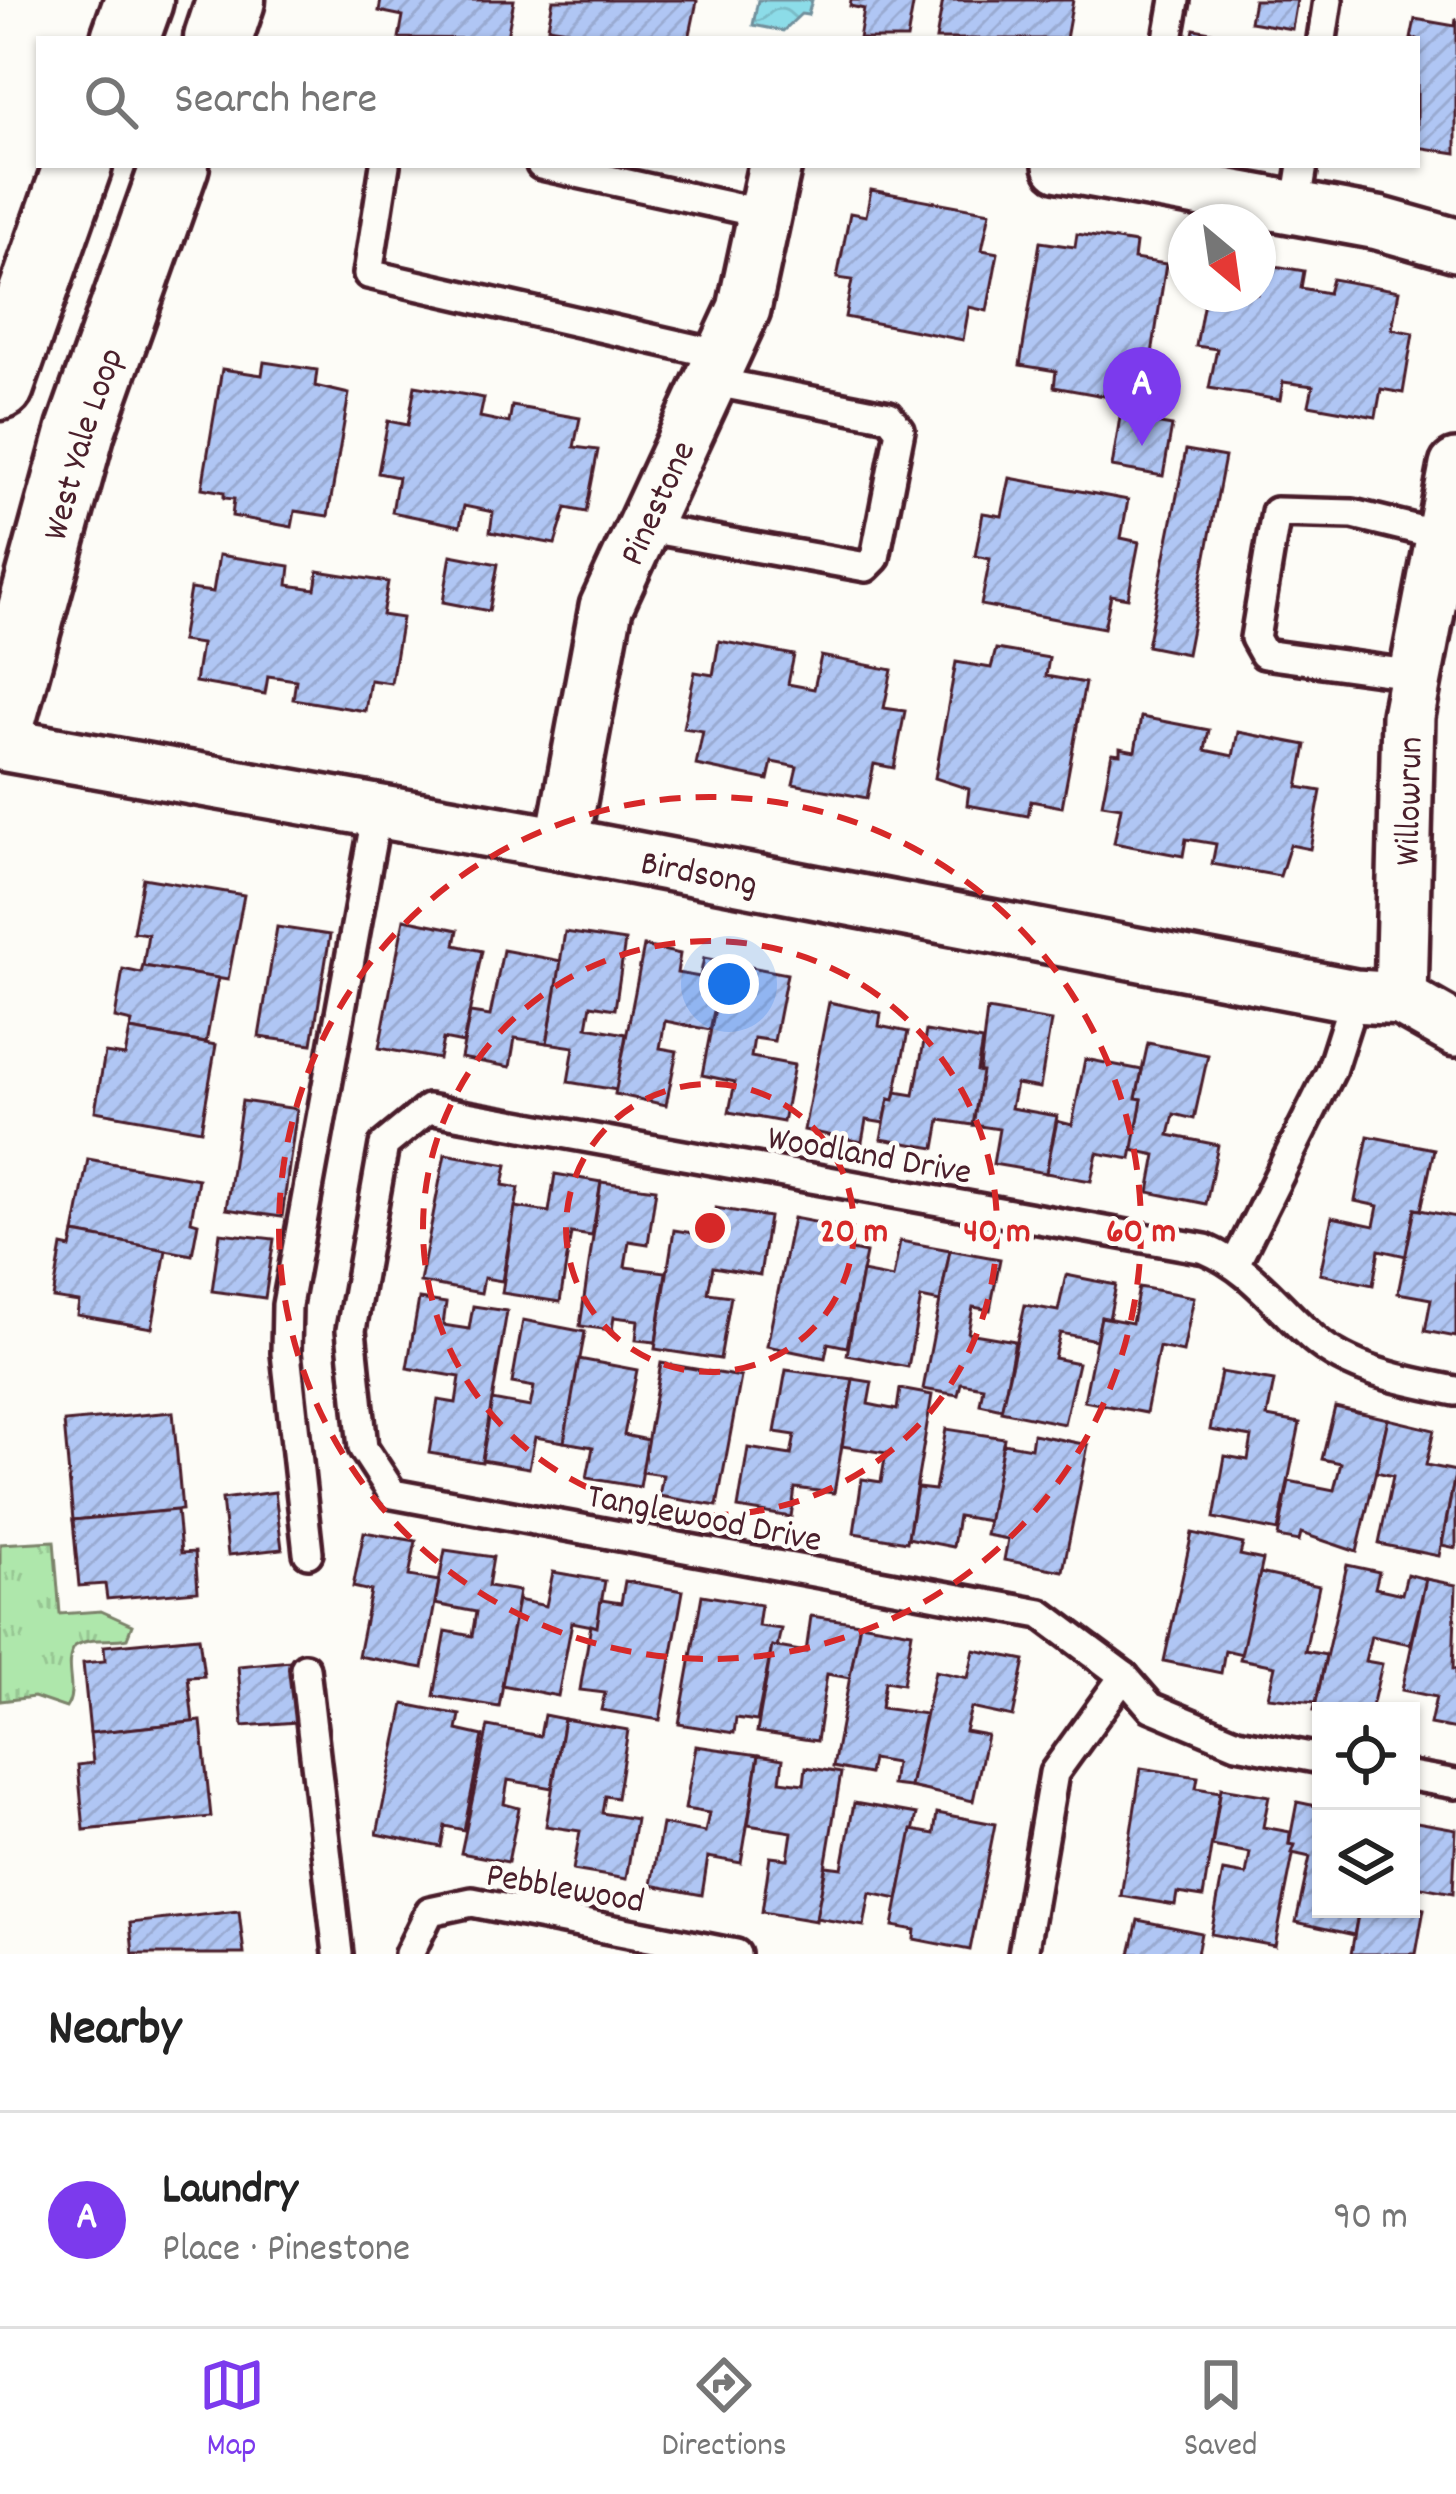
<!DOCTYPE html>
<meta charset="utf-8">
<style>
:root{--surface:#fff;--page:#f2f2f2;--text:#222;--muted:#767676;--line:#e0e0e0;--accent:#7c3aed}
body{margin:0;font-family:Dekko,sans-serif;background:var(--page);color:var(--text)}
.controls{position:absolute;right:36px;bottom:36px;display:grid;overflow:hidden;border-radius:0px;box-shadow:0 3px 9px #0004}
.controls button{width:108px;height:108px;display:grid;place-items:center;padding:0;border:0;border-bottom:3px solid var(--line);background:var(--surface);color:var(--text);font:60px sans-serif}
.compass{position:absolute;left:1168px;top:204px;width:108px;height:108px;border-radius:50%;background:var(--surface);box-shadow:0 3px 9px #0004;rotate:151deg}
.you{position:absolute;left:729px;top:984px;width:42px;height:42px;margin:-30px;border:9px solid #fff;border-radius:50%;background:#1a73e8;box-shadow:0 0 0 18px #1a73e833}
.badge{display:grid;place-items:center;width:78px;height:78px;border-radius:50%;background:var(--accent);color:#fff;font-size:39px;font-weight:700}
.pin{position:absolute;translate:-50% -99px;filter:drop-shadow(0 3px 6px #0008)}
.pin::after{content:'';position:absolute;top:63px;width:42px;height:36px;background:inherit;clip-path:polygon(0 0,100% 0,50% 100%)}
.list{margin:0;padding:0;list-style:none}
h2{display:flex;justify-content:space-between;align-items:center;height:156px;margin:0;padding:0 48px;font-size:51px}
h2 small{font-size:39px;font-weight:400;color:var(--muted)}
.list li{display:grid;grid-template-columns:78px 1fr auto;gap:36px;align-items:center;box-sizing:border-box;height:216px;padding:0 48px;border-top:3px solid var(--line)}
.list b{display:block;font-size:45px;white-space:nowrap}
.list p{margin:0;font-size:39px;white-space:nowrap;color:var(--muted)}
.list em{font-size:39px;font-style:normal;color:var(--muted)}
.icon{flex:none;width:66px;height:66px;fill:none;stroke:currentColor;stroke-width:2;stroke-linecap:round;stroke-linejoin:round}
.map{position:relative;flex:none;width:1456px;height:1954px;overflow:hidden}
.search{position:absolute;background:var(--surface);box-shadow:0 3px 9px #0004;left:36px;right:36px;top:36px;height:132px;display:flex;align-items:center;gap:30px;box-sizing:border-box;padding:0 42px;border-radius:0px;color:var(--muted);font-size:45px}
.sheet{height:372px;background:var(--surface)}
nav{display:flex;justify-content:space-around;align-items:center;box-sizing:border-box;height:168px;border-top:3px solid var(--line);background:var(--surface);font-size:33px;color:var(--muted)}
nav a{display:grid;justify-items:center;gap:6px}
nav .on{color:var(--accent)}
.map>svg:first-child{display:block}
</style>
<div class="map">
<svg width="1456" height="1954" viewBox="0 0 1456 1954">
<defs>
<pattern id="grass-tufts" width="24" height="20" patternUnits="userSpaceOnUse" patternTransform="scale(3)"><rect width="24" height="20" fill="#aee7ab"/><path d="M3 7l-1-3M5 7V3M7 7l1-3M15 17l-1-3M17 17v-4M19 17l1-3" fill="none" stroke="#97c693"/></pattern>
<pattern id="water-waves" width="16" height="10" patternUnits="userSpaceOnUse" patternTransform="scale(3)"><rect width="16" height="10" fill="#8cdce8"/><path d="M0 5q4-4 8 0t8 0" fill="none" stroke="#7abcc7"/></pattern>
<pattern id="building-hatch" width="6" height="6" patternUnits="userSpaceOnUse" patternTransform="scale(3)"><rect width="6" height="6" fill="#b0c6f4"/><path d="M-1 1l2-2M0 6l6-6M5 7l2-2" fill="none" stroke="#99aad1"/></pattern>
</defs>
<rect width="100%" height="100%" fill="#fdfcf7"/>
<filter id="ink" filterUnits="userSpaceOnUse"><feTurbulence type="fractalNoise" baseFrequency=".00833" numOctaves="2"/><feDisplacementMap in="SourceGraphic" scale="24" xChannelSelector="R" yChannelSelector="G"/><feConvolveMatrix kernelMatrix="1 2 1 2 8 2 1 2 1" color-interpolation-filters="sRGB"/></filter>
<g filter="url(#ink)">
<path fill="url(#grass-tufts)" stroke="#7c836b" stroke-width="3" d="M54 1541 60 1614 101 1611 132 1625 127 1638C110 1642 92 1636 75 1646 61 1666 79 1689 66 1708L34 1697 0 1701V1544Z"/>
<polygon fill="url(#water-waves)" stroke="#72909c" stroke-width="3" points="758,0 812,0 808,15 801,14 783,31 753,25"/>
<g fill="url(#building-hatch)" stroke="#4a1f2b" stroke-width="3">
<polygon points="381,0 514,0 507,37 500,39 399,38 403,16 379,11"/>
<polygon points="553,0 695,0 697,1 689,39 565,39 567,30 548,27"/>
<polygon points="851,0 914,0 907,39 859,39 864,9 850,6"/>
<polygon points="943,0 1073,0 1066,39 936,39"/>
<polygon points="1254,0 1297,0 1292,29 1250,22"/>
<polygon points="1456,18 1456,153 1417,147 1417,39 1411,39 1415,19 1455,26"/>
<polygon points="1194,29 1233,36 1233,39 1192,39"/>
<polygon points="871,190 990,212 982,250 998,253 987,311 969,307 963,340 845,317 852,280 837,278 850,213 866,216"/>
<polygon points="1077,234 1136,243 1134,259 1166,264 1147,386 1106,380 1104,396 1054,387 1056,371 1020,365 1040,242 1075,247"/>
<polygon points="1258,263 1304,271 1301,288 1328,293 1332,279 1399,291 1392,329 1413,333 1403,393 1381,389 1376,417 1309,405 1313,386 1283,382 1280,400 1209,388 1217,349 1196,346 1205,296 1229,300 1230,294 1258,294"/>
<polygon points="264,362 317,370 315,386 349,394 328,516 295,511 292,527 232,516 234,499 224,498 224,492 202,488 222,369 262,375"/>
<polygon points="415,386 484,398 480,417 509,423 512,406 580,418 574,447 598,450 586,512 566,508 555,544 490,532 493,512 464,506 460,526 392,512 398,477 378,473 388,421 408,425"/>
<polygon points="1120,417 1172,426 1163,476 1112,467"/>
<polygon points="1186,450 1225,457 1187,654 1147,646"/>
<polygon points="1010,478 1128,500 1121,538 1139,542 1128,598 1111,595 1104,628 981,605 990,559 975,556 983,513 1002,516"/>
<polygon points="219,555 290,566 288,585 315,589 318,571 388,582 382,615 402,618 391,683 370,680 365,711 293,699 296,680 268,676 265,694 195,682 201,644 181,641 190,589 213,592"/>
<polygon points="451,555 498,564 489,611 443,602"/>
<polygon points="719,641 794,655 788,684 814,689 821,656 892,670 884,708 905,711 894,768 874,764 867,798 793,784 797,767 772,762 768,780 696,765 703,731 683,728 695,672 713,675"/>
<polygon points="996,649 1049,658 1046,676 1085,683 1062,807 1031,801 1028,816 967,805 969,789 935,778 956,662 991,668"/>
<polygon points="1141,717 1209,730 1205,750 1233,756 1238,732 1306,745 1298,787 1321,791 1310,849 1290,845 1280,876 1212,864 1216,844 1186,839 1183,856 1114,843 1121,807 1102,804 1112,753 1120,754 1120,748 1135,751"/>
<polygon points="143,878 244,895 228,980 143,966 148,934 133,932"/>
<polygon points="404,919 458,930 455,945 482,951 463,1043 443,1039 439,1059 379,1048"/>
<polygon points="277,927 330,935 312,1044 259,1037"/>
<polygon points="565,932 625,941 615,1009 591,1005 587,1027 626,1034 617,1090 568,1082 574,1047 547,1043"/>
<polygon points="644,946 680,954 677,973 700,977 704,958 724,962 710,1030 665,1021 660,1048 677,1051 666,1105 615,1094"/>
<polygon points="503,950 561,961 547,1043 515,1038 510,1067 461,1058 470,1013 490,1016"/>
<polygon points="724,962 787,974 774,1041 754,1038 751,1057 794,1065 783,1122 729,1112 735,1082 702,1075"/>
<polygon points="143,966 218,978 206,1043 130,1030 132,1022 115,1018 123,969 141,973"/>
<polygon points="829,1002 881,1013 879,1026 908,1032 894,1100 889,1099 884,1123 866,1120 862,1142 804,1130"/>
<polygon points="987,1010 1051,1021 1040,1088 1016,1084 1011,1108 1057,1116 1046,1173 993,1164 999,1129 973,1125"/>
<polygon points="130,1030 216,1045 201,1130 95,1111 105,1053 125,1056"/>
<polygon points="926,1031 982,1041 977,1071 982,1072 973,1125 940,1120 935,1148 881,1139 889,1099 894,1100 896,1092 914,1095"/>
<polygon points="1148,1043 1208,1055 1194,1119 1174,1114 1169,1135 1218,1145 1206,1204 1149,1192 1156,1155 1132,1150 1142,1099 1136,1098"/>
<polygon points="1085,1059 1142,1070 1136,1098 1142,1099 1131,1159 1097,1153 1091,1181 1046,1173 1057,1121 1072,1125"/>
<polygon points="242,1101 297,1109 282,1217 226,1209"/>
<polygon points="1368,1136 1434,1149 1421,1210 1415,1209 1406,1256 1379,1250 1373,1285 1320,1274 1332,1217 1374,1226 1378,1206 1355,1201"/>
<polygon points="445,1154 507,1165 503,1185 519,1188 502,1281 484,1278 481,1293 420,1282"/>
<polygon points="88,1159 198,1179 191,1221 198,1223 192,1255 74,1233"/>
<polygon points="555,1174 601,1182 592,1236 571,1233 560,1302 502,1293 515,1207 549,1212"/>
<polygon points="601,1182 656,1189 648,1244 629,1241 625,1267 666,1272 656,1342 636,1340 638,1320 614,1317 612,1330 580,1326"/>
<polygon points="716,1208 769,1217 760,1275 713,1267 708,1293 731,1296 720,1359 655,1349 674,1230 711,1236"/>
<polygon points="1415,1209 1456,1217 1456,1337 1425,1331 1431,1299 1398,1293"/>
<polygon points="793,1218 851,1229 847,1249 866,1253 847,1347 828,1343 825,1358 767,1346"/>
<polygon points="74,1233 166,1250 152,1328 77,1315 79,1302 53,1298 62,1246 71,1248"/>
<polygon points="220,1233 274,1239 265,1298 212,1291"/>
<polygon points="900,1241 950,1250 940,1302 921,1298 908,1367 847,1355 862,1272 893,1278"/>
<polygon points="950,1250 1000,1259 990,1310 973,1307 968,1333 1015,1341 1002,1409 980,1404 983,1387 961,1383 958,1395 923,1389"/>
<polygon points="1066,1275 1116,1285 1109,1319 1101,1317 1096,1340 1060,1333 1054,1358 1078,1363 1064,1424 1001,1411 1025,1305 1058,1311"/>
<polygon points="1139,1287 1194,1297 1183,1352 1159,1347 1146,1413 1084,1401 1101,1317 1132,1323"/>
<polygon points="419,1299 446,1303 443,1325 469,1329 473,1306 507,1311 482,1462 429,1453 438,1400 456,1403 460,1377 407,1368"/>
<polygon points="523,1320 585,1332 564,1442 535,1437 529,1468 482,1460 492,1400 530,1407 534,1387 512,1383"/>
<polygon points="579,1359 637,1370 624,1435 648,1440 640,1487 587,1478 593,1447 564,1442"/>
<polygon points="661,1363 741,1377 717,1506 659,1496 663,1475 642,1472"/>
<polygon points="786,1370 853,1379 834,1493 795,1488 791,1517 738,1508 748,1448 791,1455 795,1435 775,1432"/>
<polygon points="1221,1372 1274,1381 1267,1417 1300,1423 1278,1531 1214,1518 1225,1456 1248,1460 1252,1437 1210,1430"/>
<polygon points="853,1379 872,1382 868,1404 897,1410 900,1389 932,1395 907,1542 854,1533 862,1479 881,1482 886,1453 842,1446"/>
<polygon points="1335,1407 1388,1419 1357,1552 1301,1533 1299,1541 1278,1537 1289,1481 1334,1490 1341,1463 1322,1459"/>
<polygon points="173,1412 182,1510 73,1520 64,1422"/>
<polygon points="1388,1419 1434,1430 1426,1465 1456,1471 1439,1556 1379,1544 1393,1476 1376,1472"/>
<polygon points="946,1429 1004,1438 989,1521 958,1516 953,1547 908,1538 917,1488 935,1490"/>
<polygon points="1033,1434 1088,1445 1063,1571 1004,1560 1008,1539 986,1535 1003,1443 1031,1448"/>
<polygon points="1456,1469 1456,1548 1442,1545"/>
<polygon points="275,1492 282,1549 228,1555 222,1499"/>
<polygon points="177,1510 181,1553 195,1552 198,1591 107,1599 105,1584 79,1586 73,1520"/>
<polygon points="364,1532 416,1541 409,1576 439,1581 423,1668 358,1656 371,1591 353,1587"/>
<polygon points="1192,1533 1243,1544 1240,1555 1263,1560 1242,1654 1225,1650 1221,1673 1164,1661"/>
<polygon points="445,1550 493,1557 488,1586 519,1591 499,1707 434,1696 446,1631 472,1636 476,1612 435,1604"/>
<polygon points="1347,1565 1379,1572 1375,1588 1402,1594 1407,1574 1426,1579 1410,1644 1371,1636 1365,1661 1382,1664 1371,1711 1321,1711 1314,1710"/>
<polygon points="553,1572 605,1581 597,1627 572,1622 558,1696 502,1685 518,1600 546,1606"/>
<polygon points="1260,1573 1319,1586 1305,1651 1326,1655 1316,1702 1268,1697 1275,1666 1240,1659"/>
<polygon points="1426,1579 1456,1585 1453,1669 1456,1669 1456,1729 1430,1724 1436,1697 1402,1690"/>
<polygon points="625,1581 683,1591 660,1720 601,1710 605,1693 580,1690 591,1625 597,1627 601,1600 621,1603"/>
<polygon points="702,1595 761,1605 758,1626 781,1629 777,1647 772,1646 757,1721 736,1718 734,1733 679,1724"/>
<polygon points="811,1616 860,1623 850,1678 827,1674 817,1741 757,1732 772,1646 806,1652"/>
<polygon points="860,1623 912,1632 903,1684 885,1681 881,1708 925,1714 910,1787 892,1785 895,1763 872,1759 869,1774 833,1767"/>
<polygon points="199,1637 204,1676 188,1677 193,1722 90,1733 83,1663 105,1661 104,1646"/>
<polygon points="974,1650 1025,1660 1013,1717 971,1708 965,1731 987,1735 973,1801 910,1787 935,1671 968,1678"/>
<polygon points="291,1661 296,1722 243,1726 238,1666"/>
<polygon points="404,1704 460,1715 457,1730 483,1736 464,1830 445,1826 441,1847 377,1834"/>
<polygon points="544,1715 564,1719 552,1788 508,1780 504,1804 519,1808 508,1862 461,1853 488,1726 540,1736"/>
<polygon points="564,1719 628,1730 617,1798 605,1796 602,1813 636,1819 626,1879 573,1870 580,1831 546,1826"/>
<polygon points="201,1721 211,1817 84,1830 78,1765 93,1763 90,1733"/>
<polygon points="696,1746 759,1755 741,1863 708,1857 702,1895 651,1885 662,1824 705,1832 709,1813 685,1809"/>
<polygon points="759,1755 783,1759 780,1781 804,1784 806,1767 841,1773 816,1921 762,1912 770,1857 788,1859 792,1832 748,1825"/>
<polygon points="1141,1768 1198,1777 1196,1788 1220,1792 1203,1897 1177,1893 1175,1905 1121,1896"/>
<polygon points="1221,1788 1269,1796 1263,1827 1290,1832 1289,1844 1295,1845 1275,1946 1211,1934 1223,1871 1246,1875 1250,1853 1212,1846"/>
<polygon points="1297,1802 1321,1807 1321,1909 1359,1909 1354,1935 1296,1922 1310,1857 1292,1853 1295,1845 1289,1844"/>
<polygon points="854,1803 917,1814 898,1899 870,1893 864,1926 816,1918 826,1866 842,1868"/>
<polygon points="937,1813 995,1824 970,1950 914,1939 915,1930 893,1926 912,1830 934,1834"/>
<polygon points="1411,1821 1456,1829 1453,1893 1411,1885"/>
<polygon points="1411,1906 1424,1909 1416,1954 1351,1954 1359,1909"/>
<polygon points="239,1911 244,1954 133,1954 130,1923"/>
<polygon points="1138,1920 1201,1933 1197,1954 1130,1954"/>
</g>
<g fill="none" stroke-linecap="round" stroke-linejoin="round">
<defs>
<g id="service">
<polyline points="1168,39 1175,0"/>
<polyline points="1322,39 1328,0"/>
<polyline points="385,165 368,274 722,355"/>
<polyline points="541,165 764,214"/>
<polyline points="1296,209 1303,165"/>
<polyline points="642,527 866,567 875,558 900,430 889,416 710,381"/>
<polyline points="1416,675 1264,654 1255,638 1276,512 1353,514 1443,536"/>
<polyline points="1236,1262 1331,1071 1355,996"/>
<polyline points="308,1553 286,1353 287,1305 377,811"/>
<polyline points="305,1668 338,1954"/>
<path d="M1321 1759 1237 1743 1151 1707 1124 1676 1041 1614 393 1494 363 1448 351 1330 384 1145 428 1109 1205 1249C1252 1269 1276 1306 1314 1339 1353 1372 1407 1381 1456 1391"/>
<polyline points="1411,1776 1456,1784"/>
<polyline points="409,1954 430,1911 472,1902 736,1954"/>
<polyline points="1023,1954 1054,1773 1124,1676"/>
</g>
<g id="minor">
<polyline points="1060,165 1378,223 1456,245"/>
<path id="s1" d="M0 744 562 844 1355 996 1401 999 1456 1030"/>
<path id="s2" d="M562 844 606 607 744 309 775 165"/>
<path id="s3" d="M1401 999 1408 716 1456 466"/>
</g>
<g id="secondary">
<polyline points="125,39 139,0"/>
<polyline points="218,39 231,0"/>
<polyline points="0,386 78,165"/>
<path id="s4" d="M0 726 81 430 175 165"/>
</g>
</defs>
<use href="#service" stroke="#4a1f2b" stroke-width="36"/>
<use href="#minor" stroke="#4a1f2b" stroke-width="60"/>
<use href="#secondary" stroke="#4a1f2b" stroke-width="75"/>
<use href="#service" stroke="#fdfcf7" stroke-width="27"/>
<use href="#minor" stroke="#fdfcf7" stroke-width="51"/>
<use href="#secondary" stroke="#fdfcf7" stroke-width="66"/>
</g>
</g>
<g fill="none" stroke="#d62828" stroke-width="6" stroke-dasharray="21 15">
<circle cx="710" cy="1228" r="144"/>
<circle cx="710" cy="1228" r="287"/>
<circle cx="710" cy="1228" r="431"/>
</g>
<g text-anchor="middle" stroke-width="9" stroke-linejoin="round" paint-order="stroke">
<g font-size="36" fill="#4a1f2b" stroke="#fdfcf7">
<text dy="13" stroke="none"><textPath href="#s4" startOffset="294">West Yale Loop</textPath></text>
<text dy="13" stroke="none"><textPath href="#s2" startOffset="357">Pinestone</textPath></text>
<text dy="13" stroke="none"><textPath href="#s3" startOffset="198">Willowrun</textPath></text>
<text dy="13" stroke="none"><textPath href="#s1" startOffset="711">Birdsong</textPath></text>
<text transform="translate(870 1152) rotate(10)" y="13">Woodland Drive</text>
<text transform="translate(705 1515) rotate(11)" y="13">Tanglewood Drive</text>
<text transform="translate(566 1885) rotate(10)" y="13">Pebblewood</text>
</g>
</g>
<circle cx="710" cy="1228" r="18" fill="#d62828" stroke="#fdfcf7" stroke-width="6"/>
<g font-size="36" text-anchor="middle" font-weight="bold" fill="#d62828" stroke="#fdfcf7" stroke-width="9" stroke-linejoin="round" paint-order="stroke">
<text x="854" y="1241">20 m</text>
<text x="997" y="1241">40 m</text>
<text x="1141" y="1241">60 m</text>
</g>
</svg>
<div class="controls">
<button><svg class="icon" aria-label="locate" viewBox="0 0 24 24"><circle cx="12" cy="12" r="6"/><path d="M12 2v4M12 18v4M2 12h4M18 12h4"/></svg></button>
<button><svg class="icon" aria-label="layers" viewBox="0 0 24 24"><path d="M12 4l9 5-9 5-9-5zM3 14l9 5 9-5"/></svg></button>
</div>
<svg class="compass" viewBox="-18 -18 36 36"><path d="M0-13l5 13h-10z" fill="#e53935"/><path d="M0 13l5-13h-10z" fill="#767676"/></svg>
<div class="you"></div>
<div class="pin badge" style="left:1142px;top:446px">A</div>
<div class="search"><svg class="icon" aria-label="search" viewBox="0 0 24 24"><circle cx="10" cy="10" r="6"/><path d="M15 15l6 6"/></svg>Search here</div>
</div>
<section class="sheet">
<h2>Nearby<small></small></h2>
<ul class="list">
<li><span class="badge">A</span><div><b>Laundry</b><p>Place · Pinestone</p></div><em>90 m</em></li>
</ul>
</section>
<nav>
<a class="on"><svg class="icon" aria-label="map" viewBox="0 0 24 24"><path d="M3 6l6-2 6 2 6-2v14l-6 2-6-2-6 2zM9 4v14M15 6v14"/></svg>Map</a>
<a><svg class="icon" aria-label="directions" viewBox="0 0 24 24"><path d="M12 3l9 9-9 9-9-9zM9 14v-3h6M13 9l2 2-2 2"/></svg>Directions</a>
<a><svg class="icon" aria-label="saved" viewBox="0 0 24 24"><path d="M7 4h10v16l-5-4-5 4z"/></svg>Saved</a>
</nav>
